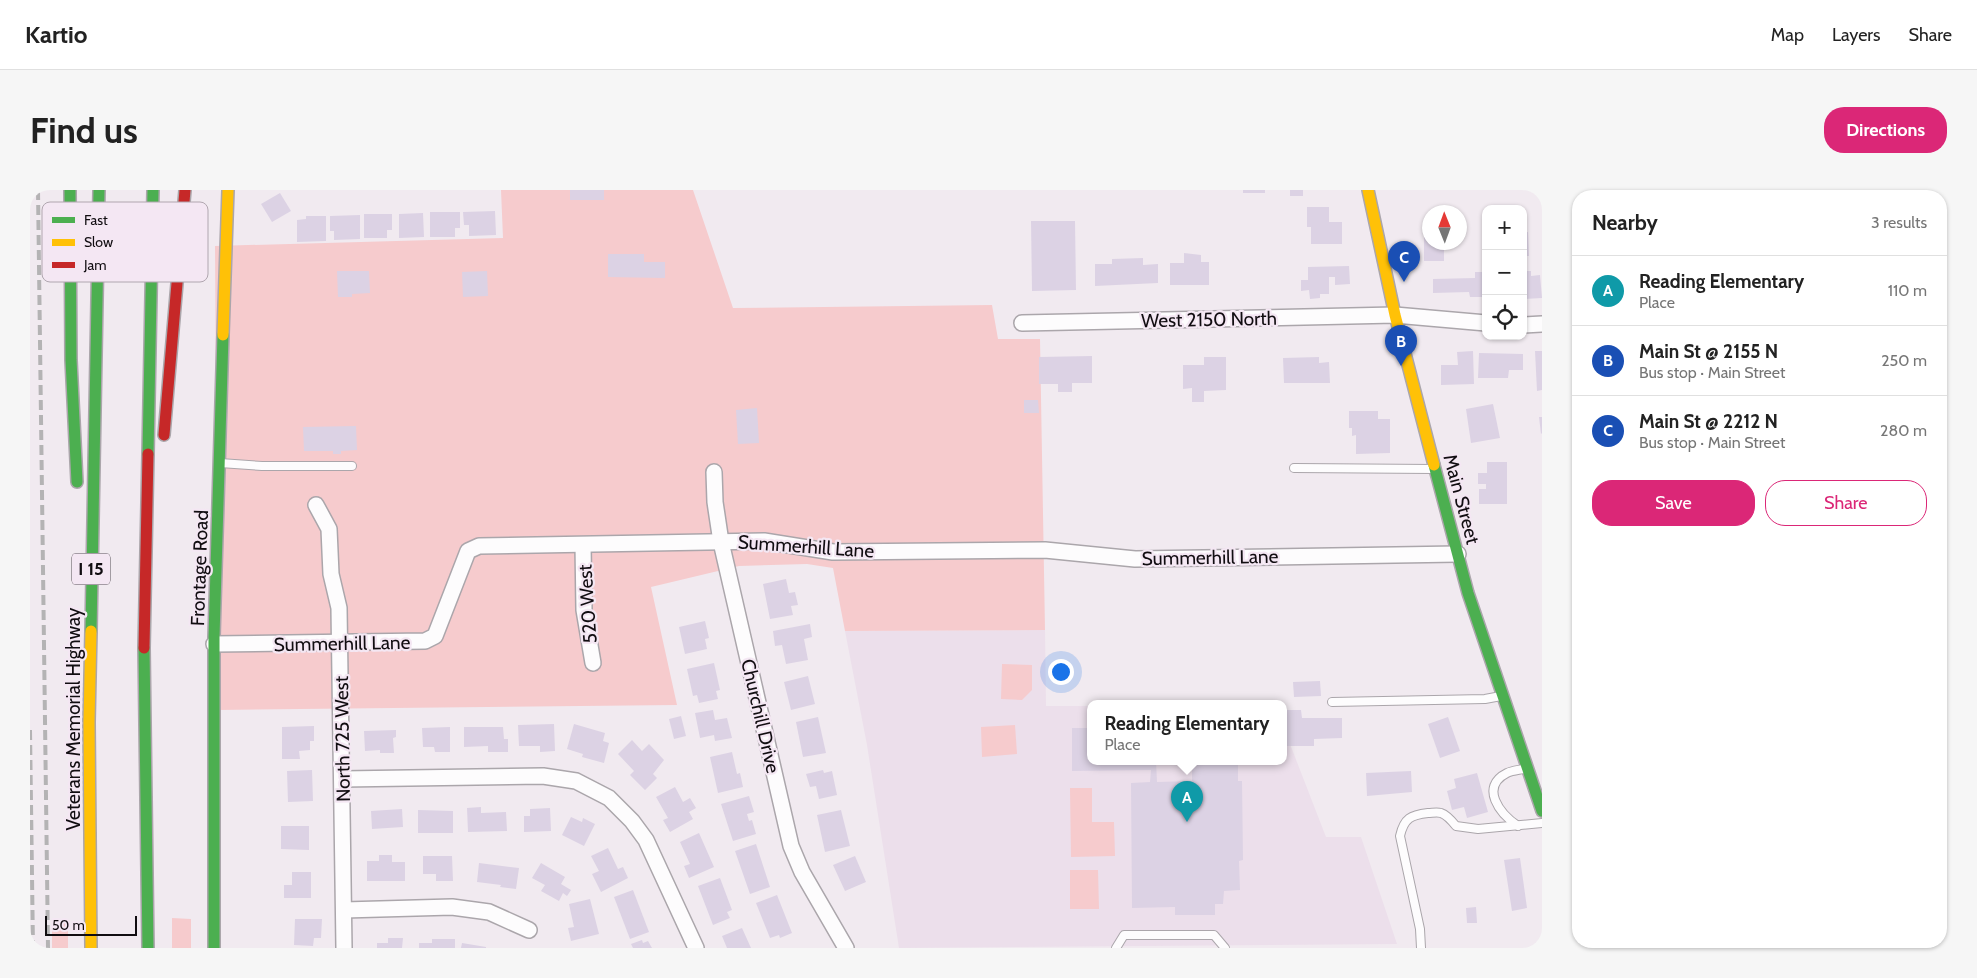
<!DOCTYPE html>
<meta charset="utf-8">
<style>
:root{--surface:#fff;--page:#f6f6f6;--text:#222;--muted:#767676;--line:#e0e0e0;--accent:#db2777}
body{margin:0;font-family:Cabin,sans-serif;background:var(--page);color:var(--text)}
.controls{position:absolute;right:15px;top:15px;display:grid;overflow:hidden;border-radius:10px;box-shadow:0 1px 4px #0004}
.controls button{width:45px;height:45px;display:grid;place-items:center;padding:0;border:0;border-bottom:1px solid var(--line);background:var(--surface);color:var(--text);font:25px sans-serif}
.compass{position:absolute;left:1392px;top:15px;width:45px;height:45px;border-radius:50%;background:var(--surface);box-shadow:0 1px 4px #0004;rotate:359deg}
.scale{position:absolute;left:15px;bottom:12px;width:92px;box-sizing:border-box;padding-left:5px;border:2px solid #110d11;border-top:0;font-size:14px;line-height:18px;white-space:nowrap;color:#110d11;-webkit-text-stroke:4px #f4e7f3;paint-order:stroke}
.you{position:absolute;left:1030px;top:481px;width:18px;height:18px;margin:-12px;border:4px solid #fff;border-radius:50%;background:#1a73e8;box-shadow:0 0 0 8px #1a73e833}
.badge{display:grid;place-items:center;width:32px;height:32px;border-radius:50%;background:var(--accent);color:#fff;font-size:16px;font-weight:700}
.pin{position:absolute;translate:-50% -41px;filter:drop-shadow(0 1px 2px #0008)}
.pin::after{content:'';position:absolute;top:26px;width:18px;height:15px;background:inherit;clip-path:polygon(0 0,100% 0,50% 100%)}
.popup{position:absolute;left:1057px;top:510px;width:200px;height:65px;box-sizing:border-box;display:grid;place-content:center;border-radius:10px;background:var(--surface);filter:drop-shadow(0 1px 4px #0005);font-size:16px;white-space:nowrap;color:var(--muted)}
.popup b{font-size:19px;color:var(--text)}
.popup::after{content:'';position:absolute;left:50%;top:100%;margin-left:-10px;border:10px solid transparent;border-top-color:var(--surface)}
.list{margin:0;padding:0;list-style:none}
h2{display:flex;justify-content:space-between;align-items:center;height:65px;margin:0;padding:0 20px;font-size:21px}
h2 small{font-size:16px;font-weight:400;color:var(--muted)}
.list li{display:grid;grid-template-columns:32px 1fr auto;gap:15px;align-items:center;box-sizing:border-box;height:70px;padding:0 20px;border-top:1px solid var(--line)}
.list b{display:block;font-size:19px;white-space:nowrap}
.list p{margin:0;font-size:16px;white-space:nowrap;color:var(--muted)}
.list em{font-size:16px;font-style:normal;color:var(--muted)}
.actions{display:flex;gap:10px;padding:15px 20px}
.actions a{flex:1;padding:11px 0;border:1px solid var(--accent);border-radius:20px;text-align:center;font-size:18px;color:var(--accent)}
.actions .main{background:var(--accent);color:#fff}
.icon{flex:none;width:28px;height:28px;fill:none;stroke:currentColor;stroke-width:2;stroke-linecap:round;stroke-linejoin:round}
.map{position:relative;flex:none;width:1512px;height:758px;overflow:hidden;border-radius:20px}
header{display:flex;align-items:center;gap:30px;box-sizing:border-box;height:70px;padding:0 25px;background:var(--surface);border-bottom:1px solid var(--line)}
header strong{font-size:24px}
nav{display:flex;gap:28px;margin-inline-start:auto;font-size:18px}
.intro{display:flex;align-items:center;justify-content:space-between;box-sizing:border-box;height:120px;padding:0 30px}
h1{margin:0;font-size:35px}
.button{padding:12px 22px;border-radius:20px;background:var(--accent);color:#fff;font-size:18px;font-weight:700}
main{display:flex;gap:30px;padding:0 30px}
aside{flex:1;background:var(--surface);border-radius:20px;box-shadow:0 1px 4px #0004}
.map>svg:first-child{display:block}
</style>
<header>
<strong>Kartio</strong>
<nav><a>Map</a><a>Layers</a><a>Share</a></nav>
</header>
<div class="intro"><h1>Find us</h1><a class="button">Directions</a></div>
<main>
<div class="map">
<svg width="1512" height="758" viewBox="0 0 1512 758">
<rect width="100%" height="100%" fill="#f1eaf0"/>
<polygon fill="#ecdfeb" points="1015,440 1016,516 1061,516 1061,571 1253,571 1253,536 1296,647 1331,647 1367,754 869,758 837,555 815,441"/>
<g fill="#f6cbcd">
<polygon points="471,0 663,0 703,118 962,115 968,149 1010,149 1015,440 815,441 803,378 777,374 709,376 621,397 647,515 188,520 185,56 473,48"/>
<polygon points="972,474 1002,475 1002,500 992,510 971,509"/>
<polygon points="985,535 987,564 952,567 951,537"/>
<polygon points="1040,598 1062,598 1062,632 1084,632 1085,666 1041,667"/>
<polygon points="1040,680 1068,680 1069,719 1040,719"/>
<polygon points="142,728 161,729 161,758 142,758"/>
<rect x="22" y="733" width="16" height="25"/>
</g>
<g fill="#dcd2e4">
<rect x="540" y="0" width="34" height="10"/>
<rect x="1213" y="0" width="22" height="3"/>
<rect x="1260" y="0" width="13" height="6"/>
<polygon points="250,3 261,21 242,32 231,14"/>
<rect x="1468" y="16" width="19" height="3"/>
<polygon points="1277,17 1299,17 1299,32 1312,32 1312,54 1281,54 1281,37 1277,37"/>
<polygon points="465,21 466,45 439,46 439,35 434,35 433,22"/>
<polygon points="400,22 430,22 430,38 425,38 425,47 400,47"/>
<polygon points="393,23 394,47 369,48 369,24"/>
<polygon points="334,24 362,24 362,40 357,40 357,48 334,48"/>
<polygon points="330,25 330,49 304,50 304,41 300,41 300,26"/>
<polygon points="276,26 296,26 296,51 267,52 267,30 276,29"/>
<polygon points="1001,31 1045,31 1046,100 1002,101"/>
<polygon points="1498,42 1499,66 1493,66 1493,43"/>
<polygon points="1400,46 1400,52 1414,52 1414,71 1394,71 1394,47"/>
<polygon points="1154,63 1171,65 1171,72 1179,72 1179,95 1140,95 1140,73 1154,73"/>
<polygon points="578,64 614,64 614,72 635,72 635,88 578,87"/>
<polygon points="1113,68 1113,75 1128,74 1128,93 1065,96 1065,74 1082,74 1082,69"/>
<polygon points="1319,76 1320,94 1305,95 1305,87 1299,87 1299,104 1290,104 1290,108 1280,109 1279,100 1271,101 1271,90 1278,90 1278,77"/>
<polygon points="307,81 339,81 340,103 322,104 322,107 308,107"/>
<polygon points="457,81 458,106 433,107 432,82"/>
<polygon points="1493,81 1501,81 1501,86 1510,85 1512,108 1494,109"/>
<polygon points="1445,82 1456,82 1456,107 1440,107 1439,102 1403,103 1403,89 1445,88"/>
<polygon points="1443,161 1444,194 1411,195 1411,175 1428,175 1427,162"/>
<polygon points="1505,161 1512,161 1512,200 1507,201"/>
<polygon points="1449,163 1493,164 1493,180 1479,180 1478,188 1448,188"/>
<polygon points="1062,166 1062,193 1042,193 1042,202 1028,202 1028,194 1009,194 1009,167"/>
<polygon points="1174,167 1196,167 1196,200 1174,201 1174,212 1162,212 1162,198 1153,199 1153,175 1174,175"/>
<polygon points="1289,167 1289,173 1299,172 1300,193 1254,193 1253,168"/>
<polygon points="994,210 1008,210 1009,223 994,223"/>
<polygon points="1463,214 1470,248 1441,253 1436,219"/>
<polygon points="727,218 729,253 708,254 706,220"/>
<polygon points="1319,221 1348,221 1348,229 1360,229 1360,263 1326,264 1326,245 1322,246 1322,238 1319,238"/>
<polygon points="1509,227 1512,227 1512,243 1511,244"/>
<polygon points="326,236 327,260 311,261 311,264 303,264 303,261 274,261 273,237"/>
<polygon points="1457,272 1477,272 1477,314 1449,314 1449,299 1456,299 1456,294 1448,294 1448,283 1457,283"/>
<polygon points="756,389 759,403 765,402 768,415 761,416 763,425 740,429 733,394"/>
<polygon points="675,431 679,448 675,449 677,459 655,464 649,437"/>
<polygon points="780,434 782,447 774,449 778,470 756,474 752,455 745,456 743,441"/>
<polygon points="684,473 690,500 686,501 688,509 669,513 667,505 663,506 657,479"/>
<polygon points="778,486 785,514 761,520 754,492"/>
<polygon points="1290,491 1291,506 1264,507 1263,492"/>
<polygon points="683,520 685,530 697,528 702,548 685,551 684,545 670,548 665,523"/>
<polygon points="1256,520 1271,520 1272,528 1312,528 1312,548 1284,549 1284,556 1256,556"/>
<polygon points="651,526 656,546 644,549 639,529"/>
<polygon points="788,527 796,563 773,567 766,532"/>
<polygon points="1418,527 1430,561 1410,568 1398,534"/>
<polygon points="524,534 525,561 510,562 510,556 489,556 488,535"/>
<polygon points="544,534 575,543 573,551 579,553 574,573 552,567 553,564 537,559"/>
<polygon points="284,536 284,551 280,551 280,560 269,561 270,569 252,569 252,537"/>
<polygon points="420,537 420,562 405,562 404,557 393,557 392,538"/>
<polygon points="434,537 473,537 474,549 478,549 478,562 458,562 458,556 434,557"/>
<polygon points="1042,538 1061,538 1061,571 1126,571 1127,592 1162,591 1162,571 1208,571 1208,591 1212,591 1213,670 1209,671 1210,700 1194,701 1193,714 1185,714 1185,725 1145,725 1145,717 1102,718 1101,593 1120,592 1121,580 1042,581"/>
<polygon points="366,540 366,547 363,548 364,563 350,563 350,560 335,561 334,541"/>
<polygon points="602,550 612,561 619,554 634,570 623,584 627,588 615,600 600,585 604,581 588,564"/>
<polygon points="702,562 707,584 710,583 713,597 688,603 680,567"/>
<polygon points="282,580 283,611 258,612 257,581"/>
<polygon points="793,580 794,583 802,581 807,605 789,609 786,596 780,597 776,584"/>
<polygon points="1381,581 1382,602 1337,606 1336,583"/>
<polygon points="1447,583 1458,622 1437,628 1434,617 1422,620 1417,601 1426,598 1424,589"/>
<polygon points="645,597 653,612 660,608 666,618 659,622 663,629 640,642 633,630 638,628 626,607"/>
<polygon points="719,606 724,622 717,624 719,631 722,630 726,644 703,651 691,614"/>
<polygon points="451,617 451,623 476,622 477,641 438,642 437,618"/>
<polygon points="520,618 521,641 494,642 494,626 500,626 500,619"/>
<polygon points="372,619 373,637 342,639 341,621"/>
<polygon points="388,620 423,621 423,643 388,643"/>
<polygon points="811,620 820,656 795,662 787,625"/>
<polygon points="541,627 552,632 553,628 565,634 554,656 532,645"/>
<polygon points="251,636 279,636 279,660 251,659"/>
<polygon points="669,643 684,677 659,688 654,676 660,674 650,652"/>
<polygon points="726,654 740,697 720,704 705,661"/>
<polygon points="578,658 588,679 593,677 598,688 571,702 562,684 569,681 561,666"/>
<polygon points="349,665 362,665 362,672 375,672 375,691 337,691 337,671 349,671"/>
<polygon points="393,666 422,666 423,691 406,691 406,684 393,684"/>
<polygon points="825,666 836,692 815,701 803,675"/>
<polygon points="1490,668 1497,718 1482,721 1474,670"/>
<polygon points="449,673 489,678 486,699 470,697 471,695 447,692"/>
<polygon points="511,673 535,687 531,694 541,700 537,706 533,703 529,711 511,701 515,695 502,688"/>
<polygon points="262,682 281,682 281,708 254,708 254,695 262,695"/>
<polygon points="690,688 702,720 697,722 700,728 683,735 668,696"/>
<polygon points="603,700 619,742 600,749 584,707"/>
<polygon points="747,705 762,743 750,748 749,745 740,748 726,713"/>
<polygon points="560,709 569,744 541,751 538,738 544,737 539,714"/>
<polygon points="1446,717 1447,733 1437,733 1436,718"/>
<polygon points="265,729 292,729 291,748 284,748 283,756 264,755"/>
<polygon points="712,738 721,758 697,758 692,746"/>
<polygon points="358,748 373,748 372,758 347,758 347,753 358,753"/>
<polygon points="402,749 425,749 425,758 389,758 389,753 402,753"/>
<polygon points="612,750 613,753 618,751 622,758 603,758 601,754"/>
<polygon points="432,753 456,757 456,758 431,758"/>
</g>
<g fill="none" stroke-linecap="round" stroke-linejoin="round">
<defs>
<g id="lane">
<polyline points="190,273 232,276 322,276"/>
<polyline points="1264,278 1404,279"/>
<polyline points="1302,512 1455,509 1471,506"/>
<path d="M1488 636C1470 624 1449 597 1477 583 1483 580 1491 580 1497 578"/>
<polyline points="1086,758 1094,745 1184,745 1195,758"/>
<path d="M1391 758 1390 739 1370 646C1374 628 1381 625 1398 623 1402 623 1407 622 1411 623 1417 625 1422 631 1426 636L1448 639 1512 633"/>
</g>
<g id="street">
<polyline points="992,133 1365,125 1456,133"/>
<polyline points="1493,135 1512,134"/>
<polyline points="684,282 685,312 691,352 761,656 772,682 816,758"/>
<polyline points="286,315 299,339 301,384 309,418 314,758"/>
<polyline points="553,355 554,420 563,473"/>
<polyline points="184,454 395,451 405,446 438,361 449,356 734,351 803,362 1015,360 1105,369 1428,364"/>
<polyline points="312,589 513,586 546,591 579,608 602,631 616,650 666,758"/>
<polyline points="314,720 422,717 459,722 499,740"/>
</g>
<g id="fast">
<polyline points="40,0 41,170 47,292"/>
<polyline points="118,264 123,0"/>
<polyline points="1404,275 1438,403 1512,621"/>
<polyline points="61,441 69,0"/>
<polyline points="114,458 118,758"/>
<polyline points="184,758 184,447 193,145"/>
</g>
<g id="slow">
<polyline points="1338,0 1365,125 1404,275"/>
<polyline points="193,145 198,0"/>
<polyline points="61,441 59,532 61,758"/>
</g>
<g id="jam">
<polyline points="134,245 155,0"/>
<polyline points="114,458 118,264"/>
</g>
</defs>
<use href="#lane" stroke="#aba6ab" stroke-width="10"/>
<use href="#street" stroke="#aba6ab" stroke-width="18"/>
<use href="#fast" stroke="#aba6ab" stroke-width="14"/>
<use href="#slow" stroke="#aba6ab" stroke-width="14"/>
<use href="#jam" stroke="#aba6ab" stroke-width="14"/>
<use href="#lane" stroke="#fdfcfd" stroke-width="8"/>
<use href="#street" stroke="#fdfcfd" stroke-width="15"/>
<use href="#fast" stroke="#4caf50" stroke-width="11"/>
<use href="#slow" stroke="#ffc107" stroke-width="11"/>
<use href="#jam" stroke="#c62828" stroke-width="11"/>
<g stroke="#b4b3b4" stroke-width="4" stroke-dasharray="10 5" stroke-linecap="butt">
<polyline points="8,0 18,758"/>
<polyline points="0,540 3,758"/>
</g>
</g>
<g text-anchor="middle" stroke-width="4.5" stroke-linejoin="round" paint-order="stroke">
<rect fill="#f4e7f3" stroke="#554e55" stroke-width="1" x="42" y="363.5" width="38" height="31" rx="4"/>
<g font-size="18" font-weight="bold" fill="#110d11">
<text x="61" y="385">I 15</text>
</g>
<g font-size="19" fill="#110d11" stroke="#f4e7f3">
<text transform="translate(1179 129) rotate(-1)" y="7">West 2150 North</text>
<text transform="translate(1432 309) rotate(75)" y="7">Main Street</text>
<text transform="translate(776 356) rotate(4)" y="7">Summerhill Lane</text>
<text transform="translate(1180 367) rotate(-1)" y="7">Summerhill Lane</text>
<text transform="translate(169 378) rotate(-88)" y="7">Frontage Road</text>
<text transform="translate(557 414) rotate(-94)" y="7">520 West</text>
<text transform="translate(312 453) rotate(-1)" y="7">Summerhill Lane</text>
<text transform="translate(731 526) rotate(77)" y="7">Churchill Drive</text>
<text transform="translate(43 529) rotate(-90)" y="7">Veterans Memorial Highway</text>
<text transform="translate(312 549) rotate(-91)" y="7">North 725 West</text>
</g>
</g>
<rect x="12" y="12" width="166" height="80" rx="8" fill="#f4e7f3" stroke="#b0a6af" stroke-width="1"/>
<rect x="22" y="27" width="23" height="6" fill="#4caf50"/>
<rect x="22" y="49" width="23" height="7" fill="#ffc107"/>
<rect x="22" y="72" width="23" height="6" fill="#c62828"/>
<g font-size="14" fill="#110d11">
<text x="54" y="35">Fast</text>
<text x="54" y="57">Slow</text>
<text x="54" y="80">Jam</text>
</g>
</svg>
<div class="controls">
<button>+</button>
<button>−</button>
<button><svg class="icon" aria-label="locate" viewBox="0 0 24 24"><circle cx="12" cy="12" r="6"/><path d="M12 2v4M12 18v4M2 12h4M18 12h4"/></svg></button>
</div>
<svg class="compass" viewBox="-18 -18 36 36"><path d="M0-13l5 13h-10z" fill="#e53935"/><path d="M0 13l5-13h-10z" fill="#767676"/></svg>
<div class="scale">50 m</div>
<div class="you"></div>
<div class="pin badge" style="left:1157px;top:632px;background:#0f9aa8">A</div>
<div class="popup"><b>Reading Elementary</b>Place</div>
<div class="pin badge" style="left:1371px;top:176px;background:#1a4fb4">B</div>
<div class="pin badge" style="left:1374px;top:92px;background:#1a4fb4">C</div>
</div>
<aside>
<h2>Nearby<small>3 results</small></h2>
<ul class="list">
<li><span class="badge" style="background:#0f9aa8">A</span><div><b>Reading Elementary</b><p>Place</p></div><em>110 m</em></li>
<li><span class="badge" style="background:#1a4fb4">B</span><div><b>Main St @ 2155 N</b><p>Bus stop · Main Street</p></div><em>250 m</em></li>
<li><span class="badge" style="background:#1a4fb4">C</span><div><b>Main St @ 2212 N</b><p>Bus stop · Main Street</p></div><em>280 m</em></li>
</ul>
<div class="actions"><a class="main">Save</a><a>Share</a></div>
</aside>
</main>
